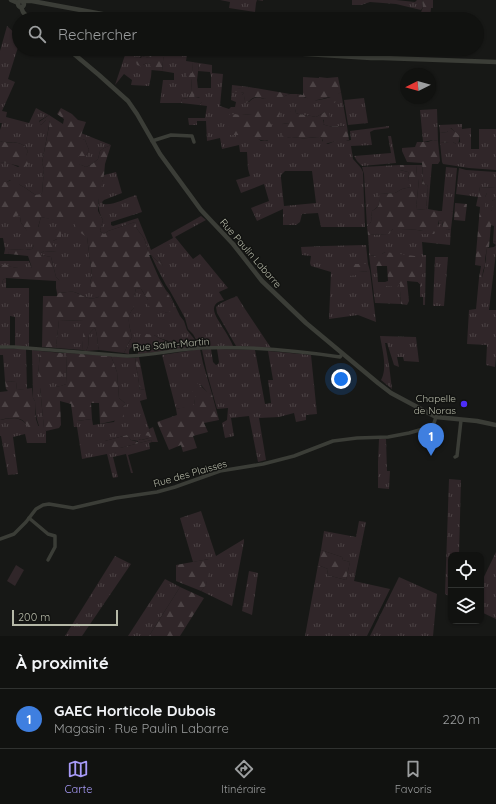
<!DOCTYPE html>
<html lang="fr">
<meta charset="utf-8">
<style>
:root{--surface:#111210;--page:#1a1b19;--text:#f1f3f6;--muted:#9c9e9f;--line:#303230;--accent:#a79af7}
body{margin:0;font-family:Quicksand,sans-serif;background:var(--page);color:var(--text)}
.controls{position:absolute;right:12px;bottom:12px;display:grid;overflow:hidden;border-radius:8px;box-shadow:0 1px 3px #0004}
.controls button{width:36px;height:36px;display:grid;place-items:center;padding:0;border:0;border-bottom:1px solid var(--line);background:var(--surface);color:var(--text);font:20px sans-serif}
.compass{position:absolute;left:400px;top:68px;width:36px;height:36px;border-radius:50%;background:var(--surface);box-shadow:0 1px 3px #0004;rotate:265deg}
.scale{position:absolute;left:12px;bottom:10px;width:106px;box-sizing:border-box;padding-left:4px;border:2px solid #b5b8a7;border-top:0;font-size:11px;line-height:14px;white-space:nowrap;color:#b5b8a7;-webkit-text-stroke:3px #121311;paint-order:stroke}
.you{position:absolute;left:341px;top:379px;width:14px;height:14px;margin:-10px;border:3px solid #fff;border-radius:50%;background:#1a73e8;box-shadow:0 0 0 6px #1a73e833}
.badge{display:grid;place-items:center;width:26px;height:26px;border-radius:50%;background:var(--accent);color:#fff;font-size:13px;font-weight:700}
.pin{position:absolute;translate:-50% -33px;filter:drop-shadow(0 1px 2px #0008)}
.pin::after{content:'';position:absolute;top:21px;width:14px;height:12px;background:inherit;clip-path:polygon(0 0,100% 0,50% 100%)}
.list{margin:0;padding:0;list-style:none}
h2{display:flex;justify-content:space-between;align-items:center;height:52px;margin:0;padding:0 16px;font-size:17px}
h2 small{font-size:13px;font-weight:400;color:var(--muted)}
.list li{display:grid;grid-template-columns:26px 1fr auto;gap:12px;align-items:center;box-sizing:border-box;height:60px;padding:0 16px;border-top:1px solid var(--line)}
.list b{display:block;font-size:15px;white-space:nowrap}
.list p{margin:0;font-size:13px;white-space:nowrap;color:var(--muted)}
.list em{font-size:13px;font-style:normal;color:var(--muted)}
.icon{flex:none;width:22px;height:22px;fill:none;stroke:currentColor;stroke-width:2;stroke-linecap:round;stroke-linejoin:round}
.map{position:relative;flex:none;width:496px;height:636px;overflow:hidden}
.search{position:absolute;background:var(--surface);box-shadow:0 1px 3px #0004;left:12px;right:12px;top:12px;height:44px;display:flex;align-items:center;gap:10px;box-sizing:border-box;padding:0 14px;border-radius:22px;color:var(--muted);font-size:15px}
.sheet{height:112px;background:var(--surface)}
nav{display:flex;justify-content:space-around;align-items:center;box-sizing:border-box;height:56px;border-top:1px solid var(--line);background:var(--surface);font-size:11px;color:var(--muted)}
nav a{display:grid;justify-items:center;gap:2px}
nav .on{color:var(--accent)}
.map>svg:first-child{display:block}
</style>
<div class="map">
<svg width="496" height="636" viewBox="0 0 496 636">
<defs>
<pattern id="grass-tufts" width="24" height="20" patternUnits="userSpaceOnUse"><rect width="24" height="20" fill="#302629"/><path d="M3 7l-1-3M5 7V3M7 7l1-3M15 17l-1-3M17 17v-4M19 17l1-3" fill="none" stroke="#4c4345"/></pattern>
<pattern id="forest-firs" width="22" height="20" patternUnits="userSpaceOnUse"><rect width="22" height="20" fill="#302629"/><path d="M5 1l3.5 6h-7zM16 11l3.5 6h-7z" fill="#4c4345"/></pattern>
</defs>
<rect width="100%" height="100%" fill="#171816"/>
<g fill="url(#grass-tufts)" fill-rule="evenodd">
<polygon points="220,0 263,0 263,1 257,0 256,3 255,12 229,8 230,2"/>
<polygon points="352,0 396,0 415,2 417,0 422,0 423,7 421,10 396,4 370,2 361,5 352,5"/>
<path d="M7 26 19 37V44L8 79 15 82 2 111 7 112 6 117 29 123 36 108 49 115 39 121 41 125 46 120H50L42 163 44 169 42 193 38 195 34 194 24 187 10 180 7 182H0V162L9 163 18 167 27 161C25 157 26 155 28 151 21 138 10 145 0 141V130L2 123H0V51Z"/>
<polygon points="127,49 151,51 149,58 142,56 139,58 135,57 136,62 140,66 140,77 143,65 147,63 152,64 151,77 149,86 131,85 132,80 124,74 115,85"/>
<path d="M164 52 187 55 186 61 212 65V73L223 74 220 106 229 109 231 107H235L236 102 231 100 232 85 249 87 247 90 237 88 235 92H241L244 93 242 95V96H244L245 101 249 102C255 96 257 97 265 99L266 97H282L290 94H297L298 97C306 97 307 98 314 100 321 101 335 96 341 92L347 126C339 126 330 128 323 124L325 112 316 117C310 115 303 116 296 113L295 109 290 112V124L282 123 287 138C292 136 295 138 300 138 307 139 314 137 320 137L322 138V141L328 144 335 141H346L351 140 350 131 389 126V128L374 130 370 132 372 145 351 146 353 159 361 168 363 172 365 227H321L318 213 302 214 300 222 296 225H283V209L257 221 251 208 269 201 264 184 241 193 236 180 250 176 248 169 247 152H240L239 145 222 149 220 138 207 141 206 121H197V125H189L188 118H205L207 106 199 105 202 102 199 97H195L194 96 198 88H211V76L210 72 198 71 199 64 193 62 191 92 188 98 182 99 181 103H160L163 80H174V73L162 71ZM252 114 268 141H261L253 135 242 115ZM285 171H312L316 203 284 206 281 178V175Z"/>
<polygon points="364,98 368,123 348,125 344,100"/>
<polygon points="437,109 438,141 433,140 423,142 420,110"/>
<polygon points="462,124 462,129 471,128 471,149 479,149 479,129 496,129 496,170 469,168 443,164 442,162 440,143 449,142 453,142 456,144 460,142 460,136 453,130 451,128 447,132 440,133 439,125"/>
<polygon points="81,133 111,145 104,148 100,151 98,159 92,164 86,167 79,164 79,156 86,156 89,150 85,140 79,138"/>
<polygon points="388,136 391,136 396,163 362,166 357,161 354,156 391,153"/>
<path d="M400 165V170L408 172 409 174 408 180 411 182V187L402 189 395 193 380 194C380 203 380 206 372 211L371 222 367 227 364 174 362 167Z"/>
<polygon points="417,165 422,165 423,178 422,184 427,185 428,187 426,210 416,209 419,179 416,175"/>
<polygon points="446,167 457,168 453,212 451,211 439,215 439,211 442,211"/>
<polygon points="459,168 466,170 496,172 496,188 480,187 478,197 456,194"/>
<path d="M116 172 122 193 104 200 102 202 103 204C113 206 126 198 136 195L142 212 111 222V225L113 226 138 218 151 250 173 238 171 233 201 216 206 220 175 237 193 259 200 254 228 288 219 292 224 300C219 301 215 303 214 308 213 314 222 326 225 331 228 336 231 341 233 346L200 347 193 334 188 329 185 318 170 291 166 285 157 268 151 255 160 264 163 266 159 258 148 250 144 238 137 229 135 222 108 231 104 234 100 231 103 220C94 205 100 190 104 175Z"/>
<polygon points="487,193 496,193 496,199 495,199 492,201 492,210 485,220 485,197"/>
<polygon points="0,207 10,213 19,215 20,217 21,223 26,229 34,245 32,249 25,250 8,249 9,254 4,254 5,249 3,238 0,238"/>
<path d="M41 217 62 221H74L87 237 92 275 90 283 99 297C86 301 85 295 74 292 69 291 62 293 57 293L56 288H64L59 280 56 277 51 257 41 255V253L44 251 57 252 53 245V241L57 239 38 228Z"/>
<path d="M439 220 442 221V225L447 230 451 229 450 245 422 242 423 255H426L425 305H423V297H420V287L422 286 385 252 382 254H379V250H369L368 235 388 234 393 229C403 229 413 229 423 231V234L439 224Z"/>
<path d="M493 241 496 242V253L489 310H496V357L495 367 486 365 487 345 467 344 469 310 476 309 479 278H482C483 274 484 270 485 265 486 259 486 254 487 248L494 247 496 245 493 243Z"/>
<polygon points="366,245 368,264 352,264 358,272 370,271 376,322 358,315 329,319 331,272 311,266 310,263 311,256 302,255 301,247 324,246"/>
<polygon points="369,255 376,256 378,282 385,282 385,286 400,284 400,291 401,304 375,303"/>
<polygon points="435,257 448,257 444,306 433,306"/>
<path d="M0 261H29L32 268C23 268 14 269 5 265L1 266 0 268Z"/>
<polygon points="6,278 6,288 29,288 29,347 15,346 15,317 10,316 10,346 0,346 0,284 2,284 3,280"/>
<path d="M136 288 141 289 148 300V305L167 313 173 303 165 289 170 295 180 316 184 321 187 330 196 341 198 347 180 349 169 341 159 338 154 335 147 346 155 347 163 351 138 354V350L135 346C130 347 129 349 129 354L124 353 129 342 132 337C130 326 125 316 134 308V297Z"/>
<path d="M237 296 245 309 271 348 236 346 217 313 216 307C221 302 230 299 237 296Z"/>
<polygon points="59,320 85,321 82,350 56,348"/>
<path d="M95 328C98 336 97 343 99 350L86 351C92 342 84 335 95 328Z"/>
<path d="M380 336 416 337 419 362 404 361 403 357H397L399 367 394 365 387 343H385L389 365 392 389 381 380C388 368 382 349 380 336Z"/>
<polygon points="0,349 26,349 27,389 17,390 16,382 5,381 3,355 0,355"/>
<polygon points="200,349 203,363 212,394 208,393 201,385 195,393 195,399 194,406 176,409 162,355"/>
<polygon points="211,349 213,362 216,365 218,364 219,362 217,349 255,350 265,404 271,403 268,380 273,380 268,351 311,355 317,414 306,415 306,420 296,422 294,413 279,417 259,418 266,460 258,462 249,416 231,418 234,436 225,438 222,423 227,420 228,408 217,409 207,373 202,350"/>
<path d="M32 350 40 351 38 377 62 376V353H67L66 384C59 388 48 387 40 388L44 428 46 431V443H27L25 434 13 437 18 474 8 475 1 436H0V420C9 418 20 416 26 424L39 426C36 418 35 410 35 401L33 398Z"/>
<polygon points="111,356 135,358 140,390 145,389 147,399 140,401 150,432 145,432 146,435 149,436 149,438 141,440 139,439 138,441 131,440 127,435 105,441 115,452 116,453 120,448 151,440 152,442 149,443 150,449 128,455 133,473 131,473 126,454 113,457 118,477 113,478 107,454 82,459 77,427 77,421 92,419 93,425 114,422 122,407 126,404 119,398 117,372"/>
<polygon points="379,439 386,439 387,471 390,471 389,489 378,488 378,462"/>
<polygon points="449,479 461,480 459,555 451,555 451,597 445,594"/>
<polygon points="201,511 216,556 244,539 244,542 232,606 201,591 206,585 209,559 193,562 180,518"/>
<polygon points="359,521 366,522 354,581 390,589 367,636 305,636 318,565 328,569 327,575 346,580 350,562 343,560 342,557 321,550 324,531 356,537"/>
<polygon points="496,552 496,619 481,612 481,583"/>
<polygon points="115,556 131,564 82,636 65,636"/>
<polygon points="249,571 258,573 252,615 242,611"/>
<polygon points="399,577 437,594 433,636 370,636"/>
<polygon points="165,579 180,587 149,636 128,636"/>
</g>
<g fill="url(#forest-firs)">
<polygon points="422,0 433,0 433,8 431,8 430,18 424,18 420,15 423,7"/>
<polygon points="151,51 164,52 162,71 151,70 151,64 147,63 143,65 143,78 140,78 140,66 137,65 136,62 133,61 135,57 141,58 142,56 149,58"/>
<polygon points="193,62 199,64 197,80 198,89 198,92 194,96 195,97 202,98 202,102 199,105 181,103 182,99 188,98 191,92 192,79 187,78 187,73 192,73"/>
<path d="M303 77 319 78V77L327 78 338 77 341 92 337 95V101L334 103 332 101 331 97C327 97 325 98 322 99 319 100 315 100 311 101L305 97 301 99 298 97 297 94 303 95Z"/>
<path d="M249 87 290 94 282 97H267L265 99C262 98 257 96 253 98 249 100 250 102 245 103L244 96H242V95L244 93 241 92H235V88H237L247 89Z"/>
<path d="M61 108 72 114 78 120 86 122 80 138 85 140 89 150 86 156H79V164L86 167 92 164 98 159 100 151 104 148 111 145 105 164 104 175 98 203V211L103 220 100 231 104 234 108 231 135 222 137 229 144 238 148 250 152 251 159 258 164 267 160 264 151 255H149L159 278 173 303V310L167 313 151 308 148 305V300L141 289 136 288 134 297V308C125 316 130 327 132 337L129 342 124 353 99 350C97 343 98 336 95 328 84 335 92 342 86 351L82 350 84 321 59 320 56 348 42 347 43 296H57V293C62 293 69 291 74 292 84 295 87 301 99 297L93 292 90 283 92 275 87 237C80 233 75 229 74 221H58L41 217 38 227 61 229V238L57 239 53 241V245L57 248V252L44 251 41 253V255L51 257 56 277 59 280 65 282 64 289 56 288V281L6 278 3 280 2 284H0V268L1 266 5 264C13 269 23 268 32 268L28 256 9 254 7 249 25 250 32 249 34 245 28 243 26 229 21 223 20 217 19 215 13 217 10 213 4 214 0 207V182H7L13 179 20 185 24 187 34 194 38 195 42 193 44 169 42 163 50 121 46 120 41 125 39 122 49 115 63 124 64 119 57 114Z"/>
<path d="M276 108 279 110 280 114 279 116 280 118V123H271L272 139C266 142 257 141 253 135H228L230 114 242 115 252 114 260 110Z"/>
<path d="M292 108 295 109 296 113C303 116 310 115 316 117L325 112 329 113 330 117 323 120V124C330 128 339 126 347 126L349 140C345 142 341 141 336 141 331 142 328 144 323 143L322 138 320 137 306 138H300L291 137 287 138 286 142 283 143 282 123 289 124 290 112Z"/>
<path d="M449 127C450 128 460 135 460 136L458 145 456 144 453 142H449L440 143V133L447 132 448 131 447 128Z"/>
<path d="M433 140 438 141 440 161 438 164H432L428 209 439 211V214C442 210 449 209 453 212L451 229 447 230 443 228 442 221 439 220 437 229 434 234H423V231C413 229 403 229 393 229L389 234 368 235 367 227 371 222 372 211C381 206 380 203 379 194L395 193 402 189 411 187V182H409L408 180 409 174 408 172 400 170V165H417L416 175 420 176V177L419 179 416 209 426 210 428 187 427 185 422 184 423 178 422 163 407 162 402 151V148L415 147 417 142H428Z"/>
<path d="M0 141C10 145 21 138 28 151 25 156 27 159 28 164L25 167C17 166 9 163 0 162Z"/>
<polygon points="480,187 496,188 496,193 487,193 485,197 485,219 486,218 487,212 490,212 492,210 492,201 495,199 496,199 496,242 493,241 494,226 491,225 489,247 487,248 485,259 485,265 483,271 482,279 479,278 481,266 475,265 480,207 476,206"/>
<polygon points="455,203 467,204 465,221 454,220"/>
<polygon points="369,250 379,250 379,254 382,254 385,252 422,257 422,286 420,287 420,284 418,282 407,281 409,301 407,305 401,304 400,291 400,284 399,284 398,287 385,286 385,282 388,281 387,266 376,266 376,256 369,255"/>
<polygon points="352,264 368,264 370,271 359,272 357,275 349,276 349,272"/>
<path d="M146 334 154 335 159 338 164 340 169 341 178 345 180 349C172 350 160 353 154 347L147 346C145 343 144 340 143 336Z"/>
<polygon points="40,351 62,353 62,376 56,380 38,377"/>
<path d="M67 353 111 356 117 372 119 398 126 404 122 407 124 416 122 419 100 424 99 403H91L92 419 77 421V427H74L71 404 60 401 61 425 59 428 46 431 44 429 40 387C48 387 59 388 66 384Z"/>
<polygon points="139,357 145,389 140,390 135,358"/>
<path d="M5 381 16 382 17 390 32 388 33 398 35 401C35 407 35 413 36 419 37 423 39 425 38 430 26 433 29 422 20 419 14 417 6 418 0 420V392L8 391 6 389Z"/>
<path d="M194 382C202 384 204 392 212 394L219 420 204 423 208 432 193 436 197 448 183 452 181 445 169 450 157 422 177 415 176 409 194 405 195 399V393L192 391 190 387 192 384Z"/>
<polygon points="153,427 158,442 152,442 151,440 120,448 121,452 116,454 115,452 107,454 105,441 127,435 131,440 138,442 138,439 142,440 149,438 149,436 144,435 145,432 150,432 149,429"/>
<polygon points="321,550 342,557 343,560 350,562 346,580 327,575 328,569 318,565"/>
<polygon points="209,559 211,564 206,585 201,591 176,581 176,565"/>
<polygon points="180,587 204,598 180,636 149,636"/>
</g>
<polygon fill="#302629" points="16,565 24,570 15,586 7,581"/>
<g fill="none" stroke-linecap="round" stroke-linejoin="round">
<g stroke="#3b3d37" stroke-width="3.5">
<polyline points="152,141 171,135 192,136 194,142"/>
<path d="M0 347H14L127 356C152 356 176 349 200 348 247 346 294 350 340 357L342 354"/>
<polyline points="455,457 457,456 461,420"/>
<polyline points="29,518 48,534 55,536 55,547 48,560"/>
<polyline points="0,539 14,534 26,522 36,509 43,505 49,504 73,508 116,498 157,492 175,487 220,471 263,464 294,456 333,441 357,438 388,437 409,433 430,427 434,423 436,417"/>
</g>
<g stroke="#3b3d37" stroke-width="4.5">
<polyline points="11,0 18,3"/>
<circle cx="21" cy="4" r="3"/>
<polyline points="23,2 25,1 32,1 113,16 119,16 136,19"/>
<polyline points="21,7 23,12 29,19"/>
<polyline points="68,49 99,75 128,101 137,114 160,154 201,210 233,244 262,281 306,323 378,383 391,393 436,417 477,421 496,425"/>
<polyline points="274,49 290,53 371,58 383,58 496,62"/>
</g>
</g>
<circle fill="#4d2df8" stroke="#121311" stroke-width="1.5" cx="464" cy="404" r="4"/>
<g text-anchor="middle" stroke-width="3" stroke-linejoin="round" paint-order="stroke">
<g font-size="10" fill="#b5b8a7" stroke="#121311">
<text transform="translate(251 253) rotate(49)" y="4">Rue Paulin Labarre</text>
<text transform="translate(171 344) rotate(-5)" y="4">Rue Saint-Martin</text>
<text transform="translate(190 473) rotate(-16)" y="4">Rue des Plaisses</text>
</g>
<g font-size="10" fill="#b5b8a7" stroke="#121311" text-anchor="end">
<text x="456" y="402">Chapelle<tspan x="456" dy="12">de Noras</tspan></text>
</g>
</g>
</svg>
<div class="controls">
<button><svg class="icon" aria-label="locate" viewBox="0 0 24 24"><circle cx="12" cy="12" r="6"/><path d="M12 2v4M12 18v4M2 12h4M18 12h4"/></svg></button>
<button><svg class="icon" aria-label="layers" viewBox="0 0 24 24"><path d="M12 4l9 5-9 5-9-5zM3 14l9 5 9-5"/></svg></button>
</div>
<svg class="compass" viewBox="-18 -18 36 36"><path d="M0-13l5 13h-10z" fill="#e53935"/><path d="M0 13l5-13h-10z" fill="#9c9e9f"/></svg>
<div class="scale">200 m</div>
<div class="you"></div>
<div class="pin badge" style="left:431px;top:456px;background:#3f7fe0">1</div>
<div class="search"><svg class="icon" aria-label="search" viewBox="0 0 24 24"><circle cx="10" cy="10" r="6"/><path d="M15 15l6 6"/></svg>Rechercher</div>
</div>
<section class="sheet">
<h2>À proximité<small></small></h2>
<ul class="list">
<li><span class="badge" style="background:#3f7fe0">1</span><div><b>GAEC Horticole Dubois</b><p>Magasin · Rue Paulin Labarre</p></div><em>220 m</em></li>
</ul>
</section>
<nav>
<a class="on"><svg class="icon" aria-label="map" viewBox="0 0 24 24"><path d="M3 6l6-2 6 2 6-2v14l-6 2-6-2-6 2zM9 4v14M15 6v14"/></svg>Carte</a>
<a><svg class="icon" aria-label="directions" viewBox="0 0 24 24"><path d="M12 3l9 9-9 9-9-9zM9 14v-3h6M13 9l2 2-2 2"/></svg>Itinéraire</a>
<a><svg class="icon" aria-label="saved" viewBox="0 0 24 24"><path d="M7 4h10v16l-5-4-5 4z"/></svg>Favoris</a>
</nav>
